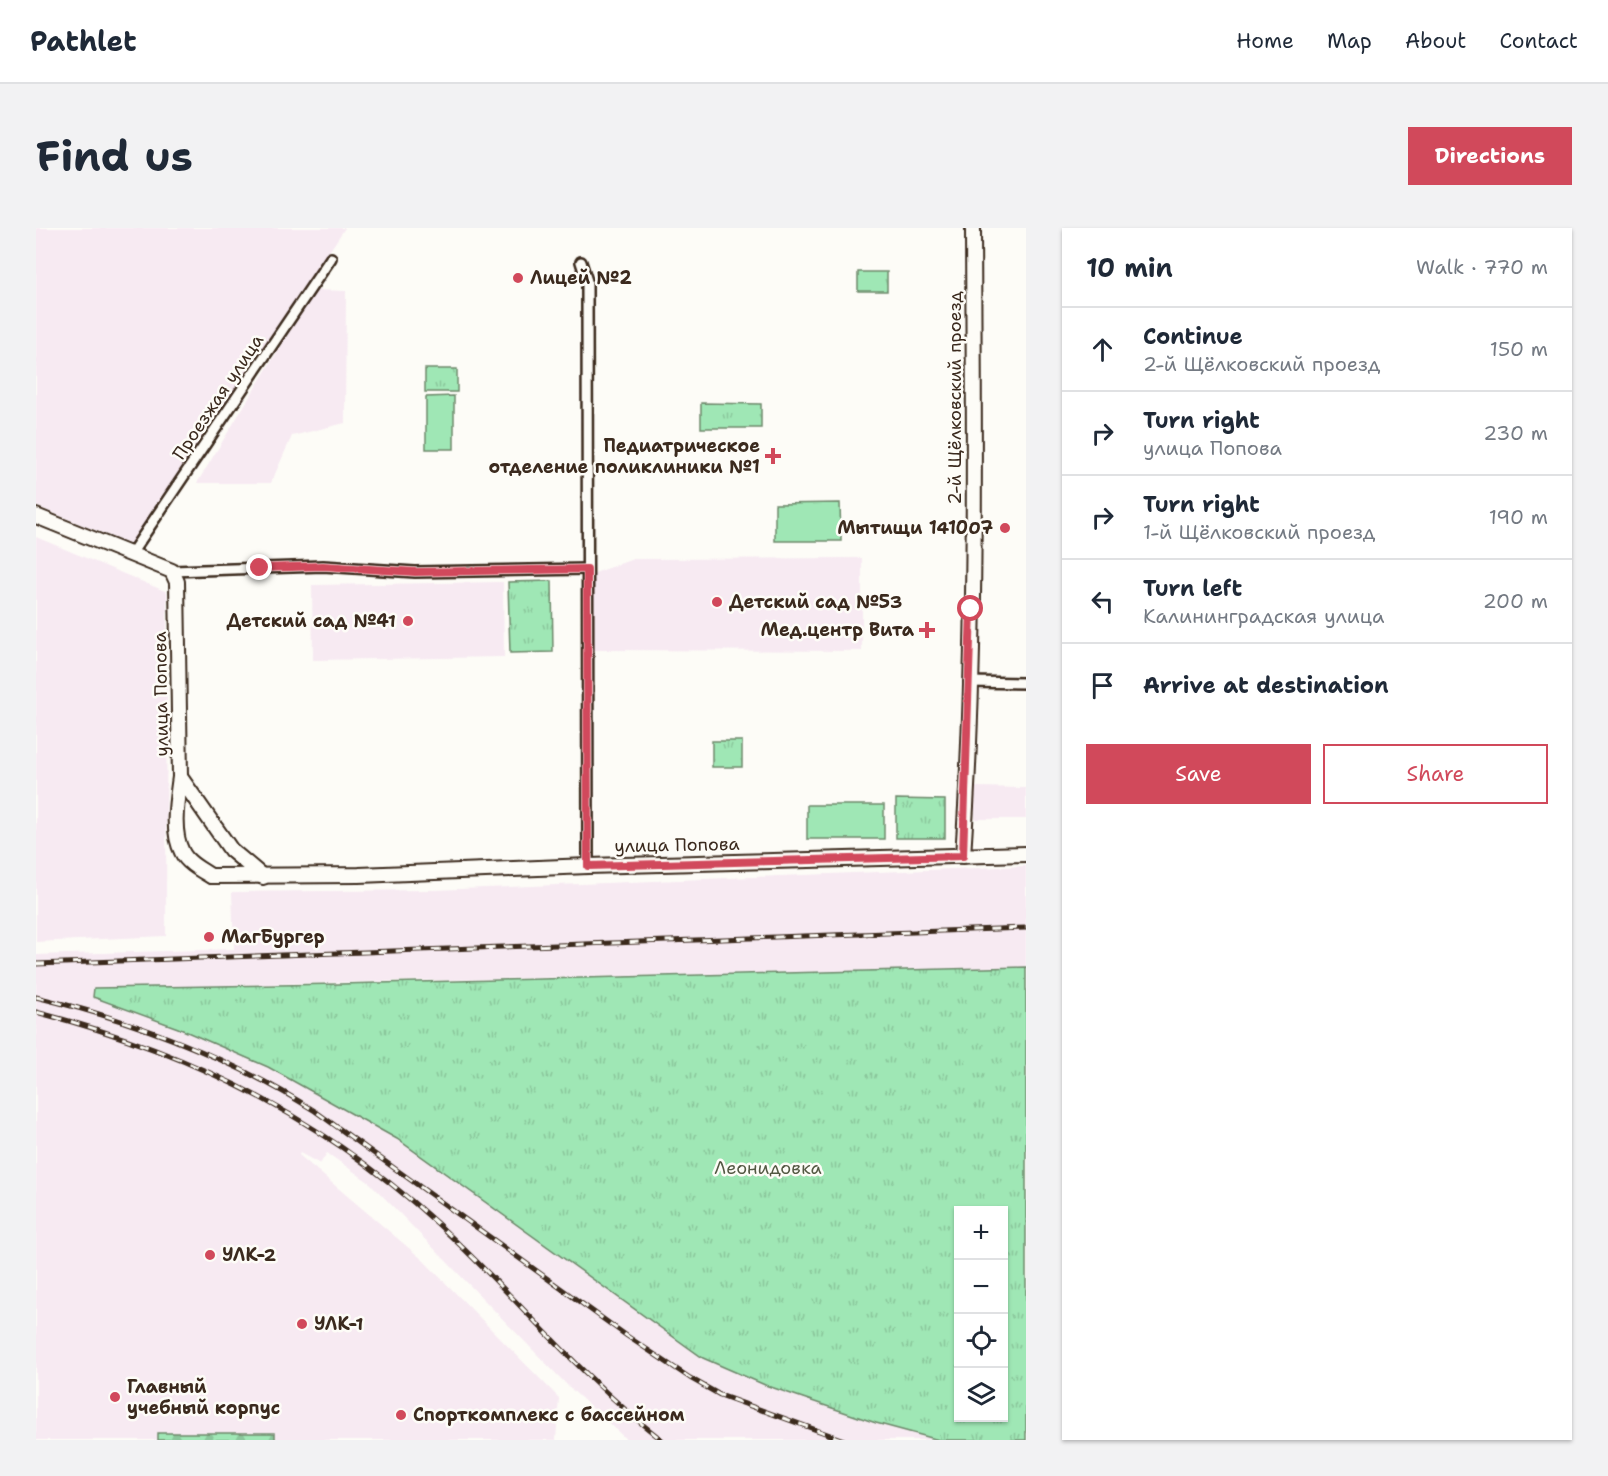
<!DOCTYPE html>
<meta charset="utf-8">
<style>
:root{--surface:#fff;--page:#f2f2f3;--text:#1f2937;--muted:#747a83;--line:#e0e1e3;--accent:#d1495b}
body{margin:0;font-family:"Shantell Sans",sans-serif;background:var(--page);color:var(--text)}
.controls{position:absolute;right:18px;bottom:18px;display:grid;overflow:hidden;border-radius:0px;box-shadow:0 2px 4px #0004}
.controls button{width:54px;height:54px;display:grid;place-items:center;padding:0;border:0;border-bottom:2px solid var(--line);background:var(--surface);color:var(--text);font:30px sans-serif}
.stop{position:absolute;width:18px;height:18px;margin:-14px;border:4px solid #d1495b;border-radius:50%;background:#fff}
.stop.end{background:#d1495b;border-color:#fff;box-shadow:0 2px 6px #0008}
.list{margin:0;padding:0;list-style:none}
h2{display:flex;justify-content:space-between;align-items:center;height:78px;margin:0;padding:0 24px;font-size:26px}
h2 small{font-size:20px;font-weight:400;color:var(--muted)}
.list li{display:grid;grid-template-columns:39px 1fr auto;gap:18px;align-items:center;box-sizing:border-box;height:84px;padding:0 24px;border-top:2px solid var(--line)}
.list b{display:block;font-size:22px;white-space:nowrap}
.list p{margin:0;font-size:20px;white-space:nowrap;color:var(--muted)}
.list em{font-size:20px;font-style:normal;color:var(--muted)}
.actions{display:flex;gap:12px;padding:18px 24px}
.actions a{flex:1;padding:14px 0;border:2px solid var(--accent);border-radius:0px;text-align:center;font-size:21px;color:var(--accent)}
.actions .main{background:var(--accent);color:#fff}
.icon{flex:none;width:33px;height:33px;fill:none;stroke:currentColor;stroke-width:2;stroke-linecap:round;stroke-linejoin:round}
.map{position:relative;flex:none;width:990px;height:1212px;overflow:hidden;border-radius:0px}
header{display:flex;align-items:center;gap:36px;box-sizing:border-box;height:84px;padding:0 30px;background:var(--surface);border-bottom:2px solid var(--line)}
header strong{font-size:28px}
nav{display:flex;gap:33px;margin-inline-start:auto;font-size:21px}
.intro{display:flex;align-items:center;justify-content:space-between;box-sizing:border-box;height:144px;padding:0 36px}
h1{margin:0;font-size:42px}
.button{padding:15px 27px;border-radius:0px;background:var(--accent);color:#fff;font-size:21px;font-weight:700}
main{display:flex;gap:36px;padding:0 36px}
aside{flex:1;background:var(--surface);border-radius:0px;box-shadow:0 2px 4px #0004}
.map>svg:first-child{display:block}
</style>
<header>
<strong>Pathlet</strong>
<nav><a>Home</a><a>Map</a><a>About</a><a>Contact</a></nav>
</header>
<div class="intro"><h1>Find us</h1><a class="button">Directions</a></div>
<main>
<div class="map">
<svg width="990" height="1212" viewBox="0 0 990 1212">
<defs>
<pattern id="forest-firs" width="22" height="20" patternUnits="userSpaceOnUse" patternTransform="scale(1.5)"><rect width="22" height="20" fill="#9fe7b5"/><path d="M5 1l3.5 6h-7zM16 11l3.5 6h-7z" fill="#8ac69b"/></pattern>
<pattern id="park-tufts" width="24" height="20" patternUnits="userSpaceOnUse" patternTransform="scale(1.5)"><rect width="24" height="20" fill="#9fe7b5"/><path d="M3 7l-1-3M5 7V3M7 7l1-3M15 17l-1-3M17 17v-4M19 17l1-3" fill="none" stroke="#8ac69b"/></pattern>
</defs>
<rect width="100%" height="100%" fill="#fdfcf7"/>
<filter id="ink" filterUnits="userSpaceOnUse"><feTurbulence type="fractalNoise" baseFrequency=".0167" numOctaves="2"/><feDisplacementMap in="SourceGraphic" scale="12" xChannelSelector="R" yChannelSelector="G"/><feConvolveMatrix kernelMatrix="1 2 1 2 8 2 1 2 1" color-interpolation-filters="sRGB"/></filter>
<g filter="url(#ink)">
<g fill="#f7eaf2">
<polygon points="0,0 309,0 96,317 0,278"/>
<polygon points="279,62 310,63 309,195 256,208 235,255 161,255"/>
<polygon points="0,309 131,364 130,708 0,714"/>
<polygon points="826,330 826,423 558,422 556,346 597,331"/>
<polygon points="467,354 468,429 277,432 276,357"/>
<polygon points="939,559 990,560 990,591 939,591"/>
<polygon points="990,638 990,739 58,760 57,769 142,800 232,839 361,911 667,1130 729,1157 840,1195 903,1212 591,1212 532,1158 334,955 291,925 284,936 264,925 263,927 387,1032 523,1170 520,1212 0,1212 0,727 198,721 196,664 398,662"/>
</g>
<g fill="#9fe7b5" stroke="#6d886a" stroke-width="1.5">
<polygon points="418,168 418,221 390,221 390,169"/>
<polygon points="804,275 805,313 739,313 739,276"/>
<rect x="771" y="577" width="77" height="34"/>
</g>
<rect fill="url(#forest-firs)" stroke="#6d886a" stroke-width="1.5" x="122" y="1205" width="117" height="7"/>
<g fill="url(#park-tufts)" stroke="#6d886a" stroke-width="1.5" fill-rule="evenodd">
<rect x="822" y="44" width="29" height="19"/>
<rect x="389" y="141" width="32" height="23"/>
<polygon points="665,175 725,176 725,200 665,200"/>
<polygon points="516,353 517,424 474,425 472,354"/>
<rect x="676" y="513" width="30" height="26"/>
<polygon points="860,571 909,572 909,610 860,610"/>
<path d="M990 739V1212H903L840 1195 729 1157 667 1130 361 911 232 839 142 800 57 769 58 760 303 756ZM922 982H968V1190H922Z"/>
</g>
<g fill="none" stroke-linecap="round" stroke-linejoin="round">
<defs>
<g id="street">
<polyline points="545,34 551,53 552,638"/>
<polyline points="95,326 295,30"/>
<polyline points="136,343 287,338 379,344 551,341"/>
<polyline points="933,454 990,455"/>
</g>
<g id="secondary">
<path d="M0 288 136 343 141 354 144 549C141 571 135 603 146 624 151 635 165 642 175 648"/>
<polyline points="144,549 195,622 227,649"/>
<path d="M927 628C941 420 938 209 937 0"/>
<polyline points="175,648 323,647 552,638 990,626"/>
</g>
</defs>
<use href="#street" stroke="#3b2a1e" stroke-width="14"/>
<use href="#secondary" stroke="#3b2a1e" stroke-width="18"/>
<use href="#street" stroke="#fdfcf7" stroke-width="9"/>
<use href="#secondary" stroke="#fdfcf7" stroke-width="14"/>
<defs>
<g id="rail">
<polyline points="0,736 990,700"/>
<path d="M0 769C100 793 192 828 279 883L591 1108 654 1150 684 1167 808 1212"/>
<path d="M0 784C163 826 303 898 424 1017 491 1082 552 1155 626 1212"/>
</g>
</defs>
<use href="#rail" stroke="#3b2a1e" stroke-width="5"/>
<use href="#rail" stroke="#fdfcf7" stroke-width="3" stroke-dasharray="9" stroke-linecap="butt"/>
</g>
</g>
<g fill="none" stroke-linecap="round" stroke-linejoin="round" filter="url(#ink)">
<polyline stroke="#d1495b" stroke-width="8" points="224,340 287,338 379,344 551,341 552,638 927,628 935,381"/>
</g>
<g fill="#d1495b" stroke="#fdfcf7" stroke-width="2">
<circle cx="482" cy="50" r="6"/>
<path d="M734 219h6v6h6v6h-6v6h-6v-6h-6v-6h6z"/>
<circle cx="969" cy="300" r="6"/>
<circle cx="681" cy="374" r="6"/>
<circle cx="372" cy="393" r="6"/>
<path d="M888 393h6v6h6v6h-6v6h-6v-6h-6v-6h6z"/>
<circle cx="173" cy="709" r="6"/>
<circle cx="174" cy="1027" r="6"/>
<circle cx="266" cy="1096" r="6"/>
<circle cx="79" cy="1169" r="6"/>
<circle cx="365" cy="1187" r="6"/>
</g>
<g text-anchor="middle" stroke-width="5" stroke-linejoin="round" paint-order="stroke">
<g font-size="18" font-weight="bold" fill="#3b2a1e" stroke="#fdfcf7" text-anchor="start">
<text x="494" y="56">Лицей №2</text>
<text x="724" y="224" text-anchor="end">Педиатрическое<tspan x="724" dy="21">отделение поликлиники №1</tspan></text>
<text x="957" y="306" text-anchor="end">Мытищи 141007</text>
<text x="693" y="380">Детский сад №53</text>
<text x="360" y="399" text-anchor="end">Детский сад №41</text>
<text x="878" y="408" text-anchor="end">Мед.центр Вита</text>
<text x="185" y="715">МагБургер</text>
<text x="186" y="1033">УЛК-2</text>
<text x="278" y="1102">УЛК-1</text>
<text x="91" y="1165">Главный<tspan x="91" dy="21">учебный корпус</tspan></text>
<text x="377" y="1193">Спорткомплекс с бассейном</text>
</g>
<g font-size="18" fill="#3b2a1e" stroke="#fdfcf7">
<text transform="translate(182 169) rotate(-56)" y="6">Проезжая улица</text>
<text transform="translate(919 170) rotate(-90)" y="6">2-й Щёлковский проезд</text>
<text transform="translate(125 466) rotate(-91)" y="6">улица Попова</text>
<text transform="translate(641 617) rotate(-1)" y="6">улица Попова</text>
</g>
<g font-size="18" fill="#545944" stroke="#fdfcf7">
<text x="732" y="946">Леонидовка</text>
</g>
</g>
</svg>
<div class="controls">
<button>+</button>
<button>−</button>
<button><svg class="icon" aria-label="locate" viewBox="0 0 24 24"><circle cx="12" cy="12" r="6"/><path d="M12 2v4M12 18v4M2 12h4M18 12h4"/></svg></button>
<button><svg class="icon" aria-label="layers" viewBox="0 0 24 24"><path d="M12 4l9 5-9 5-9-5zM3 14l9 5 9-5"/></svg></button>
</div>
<div class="stop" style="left:935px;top:381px"></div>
<div class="stop end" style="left:224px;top:340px"></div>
</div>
<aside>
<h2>10 min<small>Walk · 770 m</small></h2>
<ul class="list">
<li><svg class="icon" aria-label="ahead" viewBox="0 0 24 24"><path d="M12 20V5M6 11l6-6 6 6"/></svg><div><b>Continue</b><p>2-й Щёлковский проезд</p></div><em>150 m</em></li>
<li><svg class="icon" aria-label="right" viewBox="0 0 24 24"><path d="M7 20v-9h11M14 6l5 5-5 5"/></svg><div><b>Turn right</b><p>улица Попова</p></div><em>230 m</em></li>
<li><svg class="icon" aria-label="right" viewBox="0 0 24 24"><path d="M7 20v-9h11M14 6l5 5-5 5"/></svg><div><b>Turn right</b><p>1-й Щёлковский проезд</p></div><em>190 m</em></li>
<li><svg class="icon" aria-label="left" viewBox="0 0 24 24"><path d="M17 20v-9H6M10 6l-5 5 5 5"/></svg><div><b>Turn left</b><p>Калининградская улица</p></div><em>200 m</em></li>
<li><svg class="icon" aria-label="arrive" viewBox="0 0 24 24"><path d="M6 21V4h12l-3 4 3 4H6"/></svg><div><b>Arrive at destination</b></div></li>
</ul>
<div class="actions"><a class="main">Save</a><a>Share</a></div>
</aside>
</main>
